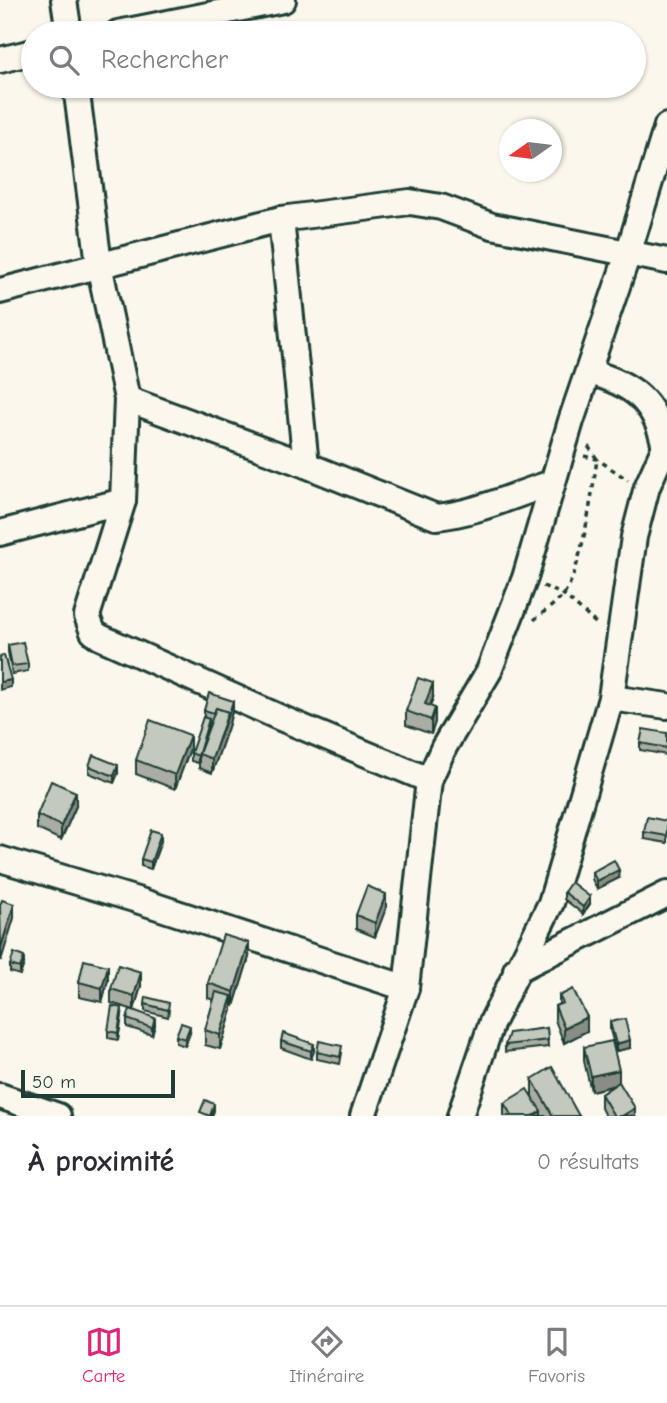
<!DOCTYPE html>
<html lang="fr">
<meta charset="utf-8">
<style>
:root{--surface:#fff;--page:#f7f7f7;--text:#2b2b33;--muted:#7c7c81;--line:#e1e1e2;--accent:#db2777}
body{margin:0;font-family:"Comic Neue",sans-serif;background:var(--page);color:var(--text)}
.compass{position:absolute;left:499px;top:119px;width:63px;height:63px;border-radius:50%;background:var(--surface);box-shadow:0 2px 5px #0004;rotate:256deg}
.scale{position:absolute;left:21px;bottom:18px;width:154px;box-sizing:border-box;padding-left:7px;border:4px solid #1f3d34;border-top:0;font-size:19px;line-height:24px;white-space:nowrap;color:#1f3d34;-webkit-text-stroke:5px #fbf7ec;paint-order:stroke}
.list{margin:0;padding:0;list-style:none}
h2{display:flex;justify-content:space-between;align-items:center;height:91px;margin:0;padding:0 28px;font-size:30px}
h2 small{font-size:23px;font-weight:400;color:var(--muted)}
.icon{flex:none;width:38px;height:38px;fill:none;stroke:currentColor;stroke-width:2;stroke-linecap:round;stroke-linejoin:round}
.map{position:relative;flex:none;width:667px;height:1116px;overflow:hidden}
.search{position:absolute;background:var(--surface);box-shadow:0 2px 5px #0004;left:21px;right:21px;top:21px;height:77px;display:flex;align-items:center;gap:18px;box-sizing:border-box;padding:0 24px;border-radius:38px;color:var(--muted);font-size:26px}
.sheet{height:189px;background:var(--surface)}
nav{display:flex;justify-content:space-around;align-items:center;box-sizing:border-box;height:98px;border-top:2px solid var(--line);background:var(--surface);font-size:19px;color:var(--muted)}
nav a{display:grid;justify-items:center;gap:4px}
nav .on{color:var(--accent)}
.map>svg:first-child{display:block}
</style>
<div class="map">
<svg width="667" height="1116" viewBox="0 0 667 1116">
<rect width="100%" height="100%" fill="#fbf7ec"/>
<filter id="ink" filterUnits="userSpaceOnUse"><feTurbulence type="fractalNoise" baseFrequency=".0143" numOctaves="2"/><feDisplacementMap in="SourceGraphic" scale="14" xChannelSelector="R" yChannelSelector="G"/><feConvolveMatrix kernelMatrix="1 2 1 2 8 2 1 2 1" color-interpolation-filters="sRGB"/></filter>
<g filter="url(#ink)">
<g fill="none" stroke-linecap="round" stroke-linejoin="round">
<defs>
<g id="minor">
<polyline points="64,0 69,33"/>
<polyline points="118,33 283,0"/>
<polyline points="0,60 33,52"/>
<polyline points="76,86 99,264 127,399 123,501 87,616 93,632 100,637 283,719 429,780"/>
<polyline points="281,219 306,465"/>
<polyline points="0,291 281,219 410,202 441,207 492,226 667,261"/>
<path d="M589 372C633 384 656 401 665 448"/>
<path d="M127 399 306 465 436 517C477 513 513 495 552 483"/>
<polyline points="0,533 123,501"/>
<polyline points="611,698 667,706"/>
<polyline points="0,859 137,900 406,988"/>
<polyline points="516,970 667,894"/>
<polyline points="0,1096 58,1116"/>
<polyline points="363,1116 406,988 429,780 444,747 489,671 525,578 571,421 628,254 667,126"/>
<polyline points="460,1116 492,1022 551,903 611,698 634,537 647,487 667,442"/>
</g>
</defs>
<use href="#minor" stroke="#1f3d34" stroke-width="30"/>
<g stroke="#1f3d34" stroke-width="3.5" stroke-dasharray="5 5" stroke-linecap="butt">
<polyline points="584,456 597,459 628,480"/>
<polyline points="543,586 564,595 599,626"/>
<path d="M534 620C543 612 556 604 563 595 581 574 593 489 597 459L588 446"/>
</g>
<use href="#minor" stroke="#fbf7ec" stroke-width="24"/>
</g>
<g fill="#a9ada3" stroke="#1f3d34" stroke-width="2">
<polygon points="8,645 28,664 28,671 12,674 8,652"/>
<polygon points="433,698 430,706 435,722 431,734 406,725 406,711"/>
<polygon points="233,708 228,727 212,773 199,768 199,758 198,763 191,761 191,753 204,717 204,710"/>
<polygon points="667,733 667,755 640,750 640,743"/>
<polygon points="190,749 175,789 136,774 136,760"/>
<polygon points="89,766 118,773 114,783 89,773"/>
<polygon points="76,806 61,840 37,829 37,815"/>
<polygon points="667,821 667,843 644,839 644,832"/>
<polygon points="161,841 151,869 141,866 141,859"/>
<polygon points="592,872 619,878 597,889 592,879"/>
<polygon points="564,892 590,904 583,914 564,899"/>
<polygon points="386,908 375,937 356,929 356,915"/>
<polygon points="249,957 234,1006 232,1005 232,1010 220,1049 205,1045 205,1030 214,1000 208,998 208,983"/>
<polygon points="24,964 20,975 10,972 10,965"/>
<polygon points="108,980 102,1002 79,997 79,982"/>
<polygon points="141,986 134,1010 111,1003 111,989"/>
<polygon points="559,996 587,1031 564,1043 555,1020 555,1006 559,1004"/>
<polygon points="145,1004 169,1010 168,1017 145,1011"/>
<polygon points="122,1015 118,1040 108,1038 108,1031"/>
<polygon points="127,1019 155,1025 152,1035 127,1027"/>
<polygon points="610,1022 630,1048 616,1051 610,1030"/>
<polygon points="547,1028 548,1047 505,1052 505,1045"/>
<polygon points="190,1033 185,1046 176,1043 176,1036"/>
<polygon points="281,1041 314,1051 311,1059 281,1048"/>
<polygon points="584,1047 619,1082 635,1116 605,1116 601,1108 601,1094 613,1086 591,1091 584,1061"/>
<polygon points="317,1052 342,1053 340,1064 317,1059"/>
<polygon points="532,1079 579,1116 504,1116 504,1103 532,1097"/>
</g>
<g fill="#898d85" stroke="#1f3d34" stroke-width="2">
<polygon points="11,680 11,687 0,690 0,682"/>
<polygon points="433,683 433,698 425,718 425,704"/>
<polygon points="233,701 233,708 228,727 212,773 212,759"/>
<polygon points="435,708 435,722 431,734 431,720"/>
<polygon points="209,719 209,726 199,754 198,763 198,756"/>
<polygon points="190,735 190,749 175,789 175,775"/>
<polygon points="118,765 118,773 114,783 114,776"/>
<polygon points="76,792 76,806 61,840 61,826"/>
<polygon points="161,833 161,841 151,869 151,862"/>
<polygon points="619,870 619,878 597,889 597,881"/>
<polygon points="386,894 386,908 375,937 375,923"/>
<polygon points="590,897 590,904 583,914 583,907"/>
<polygon points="14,904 14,918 1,961 1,947"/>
<polygon points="249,943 249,957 234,1006 234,992"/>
<polygon points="24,957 24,964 20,975 20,968"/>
<polygon points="108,966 108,980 102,1002 102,988"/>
<polygon points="141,972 141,986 134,1010 134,996"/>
<polygon points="232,996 232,1010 220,1049 220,1035"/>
<polygon points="122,1008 122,1015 118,1040 118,1033"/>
<polygon points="587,1017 587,1031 564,1043 564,1028"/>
<polygon points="155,1018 155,1025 152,1035 152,1028"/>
<polygon points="190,1026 190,1033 185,1046 185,1039"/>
<polygon points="630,1040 630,1048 616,1051 616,1044"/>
<polygon points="314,1044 314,1051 311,1059 311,1051"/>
<polygon points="619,1070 619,1084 591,1091 591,1076"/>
<polygon points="214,1104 214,1111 212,1116 210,1116"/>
<polygon points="635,1108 635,1116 622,1116"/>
<polygon points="541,1111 541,1116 533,1116"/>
</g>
<g fill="#c4c9be" stroke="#1f3d34" stroke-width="2">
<polygon points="23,642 28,664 12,666 8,645"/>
<polygon points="4,655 11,680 0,682 0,656"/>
<polygon points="418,678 433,683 425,704 435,708 431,720 406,711"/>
<polygon points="209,693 233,701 228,716 228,712 216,708 214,713 204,710"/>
<polygon points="216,708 228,712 212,759 199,754"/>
<polygon points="203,717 209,719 198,756 191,753"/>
<polygon points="150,720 190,735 175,775 136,760"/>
<polygon points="643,729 667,733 667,748 640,743"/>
<polygon points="93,755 118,765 114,776 89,766"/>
<polygon points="51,781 76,792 61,826 37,815"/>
<polygon points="647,817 667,821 667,836 644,832"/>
<polygon points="151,830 161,833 151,862 141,859"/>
<polygon points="614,860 619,870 597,881 592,872"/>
<polygon points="571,882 590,897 583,907 564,892"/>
<polygon points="367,886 386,894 375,923 356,915"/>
<polygon points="2,900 14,904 1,947 0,905"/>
<polygon points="223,935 249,943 234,992 208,983"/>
<polygon points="14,953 24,957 20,968 10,965"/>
<polygon points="84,960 108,966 102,988 79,982"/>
<polygon points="118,965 141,972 134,996 111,989"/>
<polygon points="573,989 587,1017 564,1028 555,1006 563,1003 559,996"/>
<polygon points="216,992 232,996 220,1035 205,1030"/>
<polygon points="146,997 169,1003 168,1010 145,1004"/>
<polygon points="112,1006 122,1008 118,1033 108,1031"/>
<polygon points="130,1009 155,1018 152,1028 127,1019"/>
<polygon points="625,1019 630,1040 616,1044 610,1022"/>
<polygon points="181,1023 190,1026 185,1039 176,1036"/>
<polygon points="547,1028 548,1040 505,1045 509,1033"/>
<polygon points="283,1033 314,1044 311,1051 281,1041"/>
<polygon points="319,1041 342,1046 340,1057 317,1052"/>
<polygon points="612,1041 619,1070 591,1076 584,1047"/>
<polygon points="552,1067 579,1116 553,1116 532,1079"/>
<polygon points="619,1082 635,1108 622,1116 614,1116 601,1094"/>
<polygon points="527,1089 541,1111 533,1116 512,1116 504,1103"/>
<polygon points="205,1100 214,1104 210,1116 200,1112"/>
</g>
</g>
</svg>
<svg class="compass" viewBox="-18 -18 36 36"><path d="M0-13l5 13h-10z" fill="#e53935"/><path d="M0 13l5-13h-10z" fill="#7c7c81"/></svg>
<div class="scale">50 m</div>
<div class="search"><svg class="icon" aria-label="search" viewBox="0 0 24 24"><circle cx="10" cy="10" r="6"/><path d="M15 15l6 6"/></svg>Rechercher</div>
</div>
<section class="sheet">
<h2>À proximité<small>0 résultats</small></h2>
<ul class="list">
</ul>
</section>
<nav>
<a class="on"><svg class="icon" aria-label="map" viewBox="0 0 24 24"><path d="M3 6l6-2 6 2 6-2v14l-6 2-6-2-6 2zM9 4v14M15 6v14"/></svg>Carte</a>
<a><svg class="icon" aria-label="directions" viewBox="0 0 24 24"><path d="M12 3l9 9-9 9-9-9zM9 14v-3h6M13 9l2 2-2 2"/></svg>Itinéraire</a>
<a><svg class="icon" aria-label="saved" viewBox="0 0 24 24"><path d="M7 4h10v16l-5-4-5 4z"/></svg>Favoris</a>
</nav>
